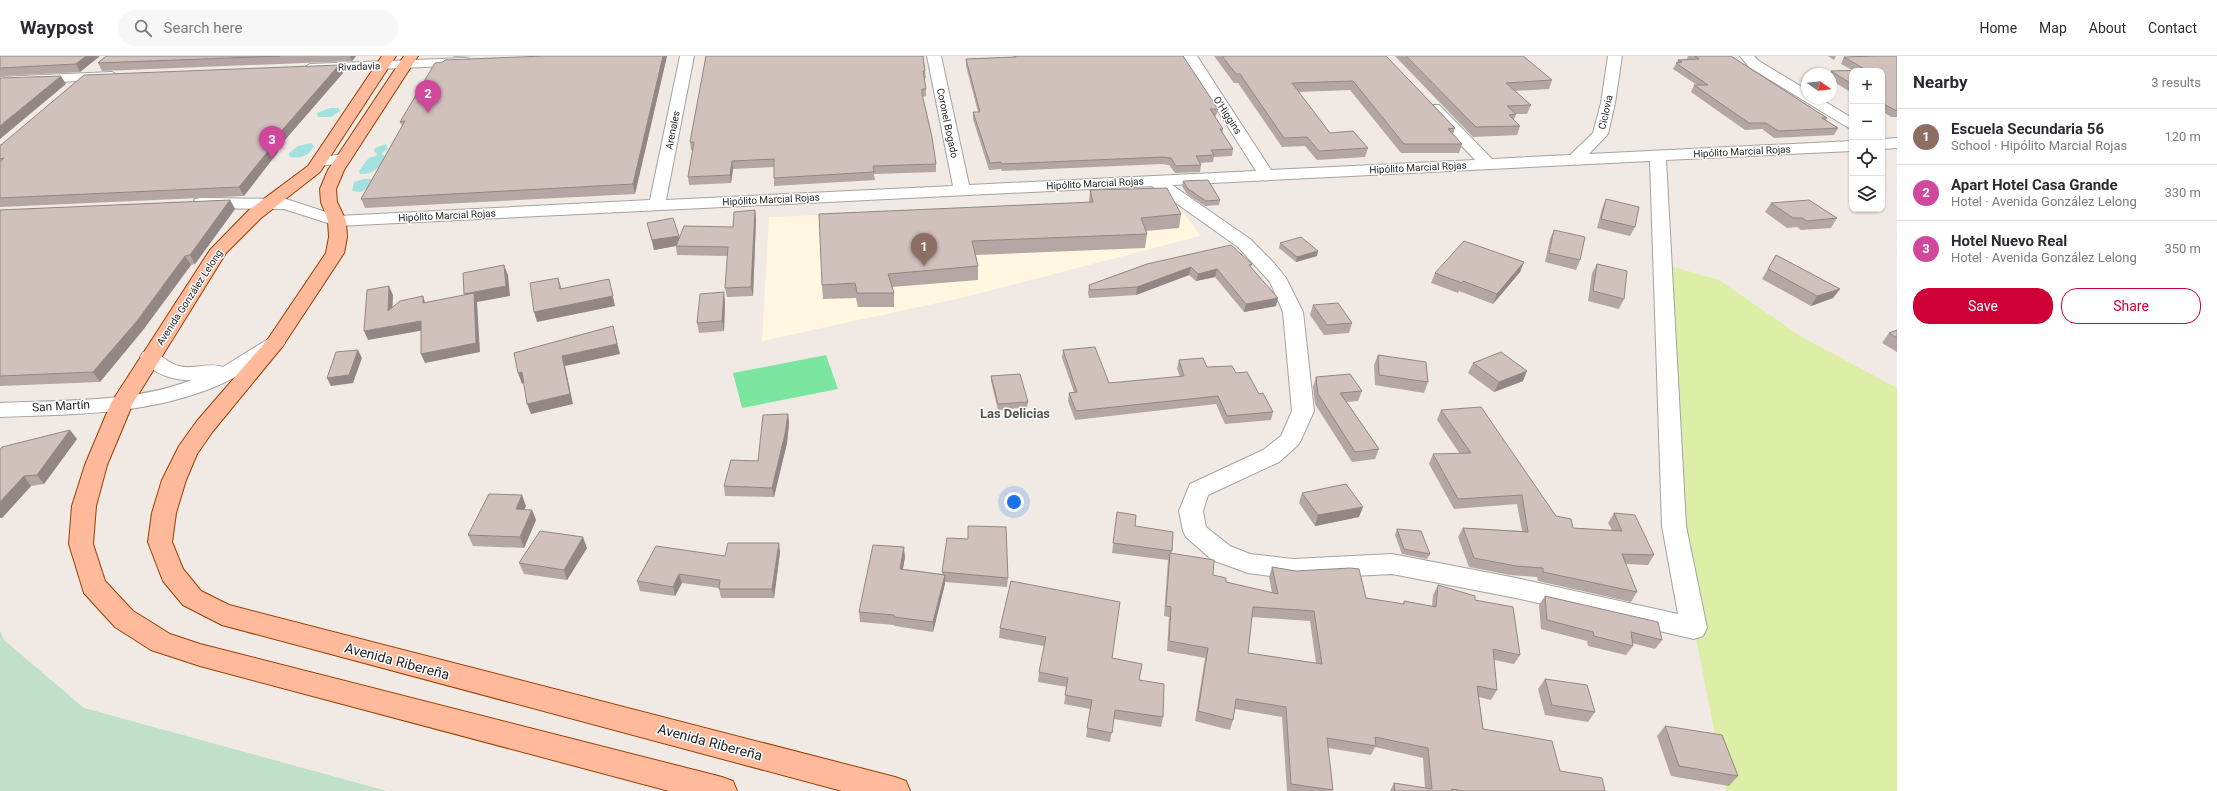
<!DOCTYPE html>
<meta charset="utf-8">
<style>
:root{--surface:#fff;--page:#f7f7f7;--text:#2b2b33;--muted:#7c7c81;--line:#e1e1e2;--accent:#ce0036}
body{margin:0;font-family:Roboto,sans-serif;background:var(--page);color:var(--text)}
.controls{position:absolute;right:12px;top:12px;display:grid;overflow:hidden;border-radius:8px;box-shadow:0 1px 3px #0004}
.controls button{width:36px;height:36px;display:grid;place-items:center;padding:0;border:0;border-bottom:1px solid var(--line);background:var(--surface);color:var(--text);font:20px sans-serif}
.compass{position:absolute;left:1801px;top:12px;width:36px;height:36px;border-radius:50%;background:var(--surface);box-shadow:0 1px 3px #0004;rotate:104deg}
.you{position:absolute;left:1014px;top:446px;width:14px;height:14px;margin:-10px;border:3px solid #fff;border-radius:50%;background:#1a73e8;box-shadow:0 0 0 6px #1a73e833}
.badge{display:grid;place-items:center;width:26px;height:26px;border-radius:50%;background:var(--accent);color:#fff;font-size:13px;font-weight:700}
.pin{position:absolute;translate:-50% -33px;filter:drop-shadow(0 1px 2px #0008)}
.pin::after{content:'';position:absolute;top:21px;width:14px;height:12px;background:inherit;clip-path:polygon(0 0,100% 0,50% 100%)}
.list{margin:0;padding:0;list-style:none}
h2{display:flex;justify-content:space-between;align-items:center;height:52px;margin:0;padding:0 16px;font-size:17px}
h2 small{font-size:13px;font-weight:400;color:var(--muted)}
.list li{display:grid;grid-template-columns:26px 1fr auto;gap:12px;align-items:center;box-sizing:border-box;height:56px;padding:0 16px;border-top:1px solid var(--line)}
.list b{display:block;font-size:15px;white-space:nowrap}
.list p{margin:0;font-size:13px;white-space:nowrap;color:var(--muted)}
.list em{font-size:13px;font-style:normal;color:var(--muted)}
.actions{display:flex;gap:8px;padding:12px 16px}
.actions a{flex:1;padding:9px 0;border:1px solid var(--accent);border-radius:16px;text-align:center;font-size:14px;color:var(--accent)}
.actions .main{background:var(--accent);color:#fff}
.icon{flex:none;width:22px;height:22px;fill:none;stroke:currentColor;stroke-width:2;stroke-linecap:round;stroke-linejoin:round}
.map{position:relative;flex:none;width:1897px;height:735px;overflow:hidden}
header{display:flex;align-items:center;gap:24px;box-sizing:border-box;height:56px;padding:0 20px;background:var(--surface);border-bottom:1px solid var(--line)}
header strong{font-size:19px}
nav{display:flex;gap:22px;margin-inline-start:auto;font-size:14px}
.search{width:280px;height:36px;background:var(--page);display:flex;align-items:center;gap:10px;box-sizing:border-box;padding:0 14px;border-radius:22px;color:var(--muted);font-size:15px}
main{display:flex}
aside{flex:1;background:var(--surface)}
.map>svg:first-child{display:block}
</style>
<header>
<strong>Waypost</strong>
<div class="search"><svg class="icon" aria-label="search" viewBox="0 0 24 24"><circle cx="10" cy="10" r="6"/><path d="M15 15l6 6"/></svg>Search here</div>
<nav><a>Home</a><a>Map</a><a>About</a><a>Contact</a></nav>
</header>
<main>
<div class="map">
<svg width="1897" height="735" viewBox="0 0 1897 735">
<rect width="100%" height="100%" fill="#f1e9e4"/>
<polygon fill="#fff7df" points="1175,146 1201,180 965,241 762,285 769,161"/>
<polygon fill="#ddefa6" points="1663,208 1719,224 1802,281 1897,332 1897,735 1726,735 1674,470"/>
<polygon fill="#c0e0c9" points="0,575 4,584 84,652 387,735 0,735"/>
<polygon fill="#7ce6a1" points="826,299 838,333 742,352 733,317"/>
<g fill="#a1e2df">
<polygon points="330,52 338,52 340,55 331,61 318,61 317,57"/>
<path d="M311 87 314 90C309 100 299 104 289 100V97L298 90Z"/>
<path d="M386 88 388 93 383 96 382 99 386 100C380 111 373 119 360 118L359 115C365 108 366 101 376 100L377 97 374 96 375 92Z"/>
<polygon points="364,123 371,123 376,127 361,136 352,135 354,126"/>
</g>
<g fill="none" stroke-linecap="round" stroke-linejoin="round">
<defs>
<g id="minor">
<path d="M680 0H694L666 144 953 130 927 0H941L969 129 1256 115 1183 0H1197L1271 114 1475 104 1429 55 1427 52 1429 49H1439L1492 103 1570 99 1593 77 1601 47 1608 0H1622L1615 47 1608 78 1589 98 1852 85V95L1666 104 1686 470 1707 572 1703 580 1694 583 1516 542 1392 518 1293 523 1248 517 1212 504 1186 481 1183 475 1179 455 1190 428 1263 394 1281 380 1292 355 1283 256 1270 226 1238 191 1152 130 337 170 284 153 201 152 195 151 193 147 195 143 201 142 286 143 338 160 650 144ZM1650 105 1662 470 1678 558 1516 522 1392 498 1293 503 1250 498 1230 490 1206 471 1203 455 1208 439 1279 406 1298 389 1301 384 1314 355 1303 256 1286 222 1274 207 1250 183 1172 129Z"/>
<polygon points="1740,0 1754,0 1759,5 1807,34 1807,42 1819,42 1852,62 1852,73 1847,71 1749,11"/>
<polygon points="465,2 470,3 472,6 470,9 310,16 303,12 310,8"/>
<polygon points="112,16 119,20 117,23 0,29 0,21"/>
<polygon points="1897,82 1897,92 1882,93 1882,83"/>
<polygon points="343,98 349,100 351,103 349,106 320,110 314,108 312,105 314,102"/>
<path d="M275 281 282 283 285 287 282 291C262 305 242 319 219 329 150 359 74 358 0 361V347C63 344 132 347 192 324 173 325 151 317 140 301L143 296C159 292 164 307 179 310 193 314 209 306 223 311L268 283Z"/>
</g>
<g id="major">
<polygon points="382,0 396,0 320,116 261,162 226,197 133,347 107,409 96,450 93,488 105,525 133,555 170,578 200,588 722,721 733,725 737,735 669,735 200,610 151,594 115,571 84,537 69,488 72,450 85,409 111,347 210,194 249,154 308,110"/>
<polygon points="404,0 418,0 344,114 336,133 337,146 346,165 347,181 344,197 282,291 213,375 197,398 186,424 176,457 172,486 183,513 201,535 229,549 895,721 906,725 910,735 842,735 222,569 183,549 163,525 148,486 152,457 162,424 179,390 197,365 268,283 326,197 329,181 328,165 321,146 320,133 328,114"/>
</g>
</defs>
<use href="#minor" stroke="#a3a3a3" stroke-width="2"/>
<use href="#major" stroke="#9a3f00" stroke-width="2"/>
<use href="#minor" fill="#fff" fill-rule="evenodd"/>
<use href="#major" fill="#ffba9b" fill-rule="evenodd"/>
</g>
<g fill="#b4a6a3" fill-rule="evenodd">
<polygon points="0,0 100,0 80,16 0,20"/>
<polygon points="106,0 356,0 352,5 102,15 98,7"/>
<polygon points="453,0 475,0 454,1"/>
<polygon points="667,0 635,138 365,152 361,143 402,70 400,66"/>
<polygon points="706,0 925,15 926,22 924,22 926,33 926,40 922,41 936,108 936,116 874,118 875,124 774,130 774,111 733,113 731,127 689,129 688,121 693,94 691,94 690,86"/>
<polygon points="1013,0 1183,0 1218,53 1216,60 1214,60 1223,73 1222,77 1233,93 1232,100 1214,101 1213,106 1200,107 1201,109 1200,116 1175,117 1169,109 1162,108 1002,115 1001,113 989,114 973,63 973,56 978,56 966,10 966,3 1013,1"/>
<polygon points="1214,0 1386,0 1455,72 1453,78 1462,88 1459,97 1401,97 1350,34 1298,36 1330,77 1368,92 1365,101 1317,104 1305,90 1282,91 1238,27 1234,27"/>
<polygon points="1395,0 1523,0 1552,24 1549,33 1515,35 1531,49 1527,58 1516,58 1514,64 1520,70 1517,79 1473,81"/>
<polygon points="1688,0 1731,0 1827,62 1826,64 1838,72 1834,79 1774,82 1762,73 1745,74 1691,36 1694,29 1697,29 1673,13 1678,4 1688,3 1687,3"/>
<polygon points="1828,0 1836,0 1834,4"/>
<polygon points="1897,0 1897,61 1891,61 1882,55 1882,15 1852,15 1852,37 1831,24 1831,18 1829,18 1831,15 1852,14 1841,8 1844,1"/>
<polygon points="339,9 343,17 277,93 278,96 244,140 0,151 0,89"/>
<polygon points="1183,125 1220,144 1219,149 1205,150 1187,138 1182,130"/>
<polygon points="1090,134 1181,158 1179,172 1146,175 1147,178 1145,192 976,199 978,210 978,224 892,231 894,237 894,251 858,251 856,242 823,243 822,229 1089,146"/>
<polygon points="1606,143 1635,171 1630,180 1597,172 1602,153"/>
<polygon points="230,144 235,153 195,208 191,209 143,274 100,326 0,330 0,154"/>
<polygon points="1771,147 1837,162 1831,172 1801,174 1797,171 1787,172 1765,156"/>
<polygon points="755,154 756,163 753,240 727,241 725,232 728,200 677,199 676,190 654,194 647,167 679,182 733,171"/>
<polygon points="1554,174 1580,204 1576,214 1545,206 1550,183"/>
<polygon points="1280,187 1317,200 1296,206 1279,192"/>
<polygon points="1776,199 1840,233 1833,242 1811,250 1762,223"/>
<polygon points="1524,206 1520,216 1493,248 1459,235 1458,237 1431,227 1435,217"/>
<polygon points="1147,208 1252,208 1251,211 1276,250 1244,256 1215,221 1196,225 1189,219 1136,239 1089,242 1088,237 1089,229"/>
<polygon points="1597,208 1624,243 1619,253 1588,245 1592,217"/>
<polygon points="725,246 724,275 699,277 697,267"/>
<polygon points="1313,249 1352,267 1349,277 1324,279 1310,259"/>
<polygon points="1897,274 1897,296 1882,287 1889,277"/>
<polygon points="1063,294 1109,327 1180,321 1177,312 1179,304 1207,311 1236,317 1259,338 1273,356 1271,364 1225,368 1216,348 1075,364 1068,345 1069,337 1074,336 1062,302"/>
<polygon points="1378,299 1428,326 1424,337 1375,329 1374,309"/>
<polygon points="1473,307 1523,325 1494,336 1468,317"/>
<polygon points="991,320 1028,346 1027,351 998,354 991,325"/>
<polygon points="1316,321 1362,335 1358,345 1347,346 1379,393 1375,403 1352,406 1315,348 1313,331"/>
<polygon points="1441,354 1556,460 1573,472 1612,474 1608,467 1614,457 1654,499 1648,509 1626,508 1637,536 1631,546 1538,525 1537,521 1510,519 1469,511 1458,481 1463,472 1522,475 1517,448 1454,453 1429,408 1433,398 1460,398 1437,364"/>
<polygon points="788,358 789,367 787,387 774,441 725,440 724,430 758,405"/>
<polygon points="77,383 44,428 31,430 2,462 0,462 0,394"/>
<polygon points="1302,437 1359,461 1315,470 1299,447"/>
<polygon points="526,450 524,454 532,454 536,464 524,492 473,490 468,479"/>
<path d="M1117 456 1135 470 1172 495 1171 498 1226 526 1272 537 1269 521 1272 511 1366 542 1403 548 1404 545 1432 550 1433 539 1438 529 1475 544 1520 599 1514 608 1494 604 1497 634 1491 644 1479 641 1483 673 1560 715 1605 735H1390L1394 727 1425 732 1423 702 1375 691 1371 699 1328 692 1332 735H1287L1282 661 1235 653 1233 664 1230 674 1195 665 1205 602 1167 595 1169 561 1164 560 1168 504 1112 497ZM1252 561 1310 565 1316 607 1248 597Z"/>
<polygon points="1397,473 1430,498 1427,503 1402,498 1395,479"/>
<polygon points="968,483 1008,522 1007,531 945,526 933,576 895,570 894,569 860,566 859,556 905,501 903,513 942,518 942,516"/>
<polygon points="587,492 567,524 524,518 519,507"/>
<polygon points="780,496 774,542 721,542 719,532 682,527 675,540 640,535 637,525 725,500"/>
<polygon points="1011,525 1112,602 1139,624 1163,661 1161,671 1114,663 1110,686 1086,681 1090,653 1064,648 1067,631 1038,626 1039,616 1044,590 999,582 1000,572"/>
<polygon points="1545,540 1662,584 1655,593 1632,587 1633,590 1626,599 1588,590 1587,585 1541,573 1539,549"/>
<polygon points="1545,623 1595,656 1588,666 1545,659 1538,633"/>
<polygon points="1665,670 1738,720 1729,730 1671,720 1657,680"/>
</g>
<g fill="#928784">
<polygon points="86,0 100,0 80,16 76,8"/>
<polygon points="350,0 356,0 352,5"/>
<polygon points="663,0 667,0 635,138 633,128"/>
<polygon points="339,9 343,17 277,93 278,96 244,140 239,131 270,88"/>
<polygon points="61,20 66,28 0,83 0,70"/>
<polygon points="732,105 733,113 731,127 730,119"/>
<polygon points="230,144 235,153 195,208 190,199"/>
<polygon points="755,154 756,163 753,240 751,231"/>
<polygon points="679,180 681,189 654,194 652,184"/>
<polygon points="1318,195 1317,200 1296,206 1297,201"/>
<polygon points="185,200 191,209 143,274 100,326 93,316"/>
<polygon points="1524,206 1520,216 1493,248 1497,238"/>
<polygon points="504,209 508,219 510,240 477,246 480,296 425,307 421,298 468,248 464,238"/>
<polygon points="1191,211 1189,219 1136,239 1137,231"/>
<polygon points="1217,213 1215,221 1196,225 1198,218"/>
<polygon points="558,222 561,231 562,243 560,233"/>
<polygon points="609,223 615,250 537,266 534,256"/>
<polygon points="389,230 393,239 392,265 388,255"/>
<polygon points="1840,233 1833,242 1811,250 1817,240"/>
<polygon points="724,236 725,246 724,275 722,265"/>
<polygon points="423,240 426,250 423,247"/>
<polygon points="1278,242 1276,250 1244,256 1246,248"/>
<polygon points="421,265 425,274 368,284 364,275"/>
<polygon points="613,270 620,298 565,310 573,348 531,358 527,348 562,300"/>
<polygon points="358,294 362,302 353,327 331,330 327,322"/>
<polygon points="1527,315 1523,325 1494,336 1499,326"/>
<polygon points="522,316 526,326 522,328 518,317"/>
<polygon points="788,358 789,367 787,387 774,441 772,432"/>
<polygon points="70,374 77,383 44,428 37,419"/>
<polygon points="24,420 31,430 2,462 0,461 0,446"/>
<polygon points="522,439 526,450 520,463 516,453"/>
<polygon points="1363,451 1359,461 1315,470 1318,459"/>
<polygon points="532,454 536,464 524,492 520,481"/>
<polygon points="583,481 587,492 567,524 564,514"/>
<polygon points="779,487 780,496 774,542 772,533"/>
<polygon points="904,491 905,501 901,522 900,513"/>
<polygon points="679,518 682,527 675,540 673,531"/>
<polygon points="945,519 945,528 933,576 933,566"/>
</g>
<g fill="#d1c1bd" stroke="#928784" fill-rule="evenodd">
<polygon points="0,0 86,0 76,8 0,12"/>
<polygon points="106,0 280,0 98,7"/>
<polygon points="544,0 663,0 633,128 361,143 405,65 400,66 435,7 443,6 445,4"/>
<polygon points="706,0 923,0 925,15 923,15 926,33 922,33 922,38 932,81 936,108 873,110 874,116 774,122 774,103 732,105 730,119 688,121 694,86 690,86"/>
<polygon points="1016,0 1183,0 1218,53 1210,53 1223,73 1220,73 1233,93 1211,94 1214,99 1196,100 1201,109 1176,110 1171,102 1163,101 1002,108 1001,106 990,107 973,56 980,56 966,3 1016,1"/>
<polygon points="1222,0 1386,0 1455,72 1448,73 1462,88 1404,88 1353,25 1292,27 1330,77 1353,75 1368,92 1319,95 1307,81 1284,82 1240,18 1236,18"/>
<polygon points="1406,0 1523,0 1552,24 1506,27 1531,49 1507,50 1516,58 1509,59 1520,70 1476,71"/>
<polygon points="1695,0 1731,0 1827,62 1822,62 1838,72 1778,75 1766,67 1749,67 1694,29 1708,29 1676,7 1682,6 1678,4 1699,3"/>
<polygon points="1876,0 1897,0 1897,54 1895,54 1882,47 1882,15 1852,15 1852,28 1831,15 1866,14 1844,1"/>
<polygon points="339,9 270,88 274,88 239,131 0,142 0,106 4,102 0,103 0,89 1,89 84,19"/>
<polygon points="61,20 0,70 0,22"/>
<polygon points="1208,124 1220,144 1206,145 1188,133 1183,125"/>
<polygon points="1167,132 1181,158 1141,162 1147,178 972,185 978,210 888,218 894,237 857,237 855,227 822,229 819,158 1093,146 1090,134"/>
<polygon points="1606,143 1639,151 1635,171 1601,163"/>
<polygon points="230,144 190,199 185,200 137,265 93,316 0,320 0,154"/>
<polygon points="1809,144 1837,162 1807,165 1802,162 1793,162 1771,147"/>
<polygon points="755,154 751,231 725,232 728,191 676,190 684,170 733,171 734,156"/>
<polygon points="673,162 679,180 652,184 647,167"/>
<polygon points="1554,174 1585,181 1580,204 1549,197"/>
<polygon points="1301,181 1318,195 1297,201 1280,187"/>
<polygon points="1464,185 1524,206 1497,238 1463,225 1462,227 1435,217"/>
<polygon points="1231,189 1252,208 1249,209 1278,242 1246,248 1217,213 1198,218 1191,211 1137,231 1090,234 1089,229 1147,208"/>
<polygon points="1776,199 1840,233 1817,240 1768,213"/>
<polygon points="1597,208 1627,215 1624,243 1593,235"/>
<polygon points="504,209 506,230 464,238 463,217"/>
<polygon points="558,222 560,233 609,223 613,240 534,256 530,227"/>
<polygon points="389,230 388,255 400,245 423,240 423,247 474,237 476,287 421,298 421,265 364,275 367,234"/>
<polygon points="724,236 722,265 697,267 700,238"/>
<polygon points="1338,247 1352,267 1327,269 1313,249"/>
<polygon points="613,270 617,288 562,300 570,338 527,348 522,316 518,317 514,297"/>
<polygon points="1897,274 1897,282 1889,277"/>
<polygon points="1095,291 1109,327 1184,320 1179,304 1203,302 1207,311 1232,310 1236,317 1247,316 1259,338 1263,337 1273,356 1227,360 1218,340 1076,355 1069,337 1077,336 1063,294"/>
<polygon points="358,294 349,319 327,322 336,296"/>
<polygon points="1501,296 1527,315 1499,326 1473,307"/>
<polygon points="1378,299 1426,306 1428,326 1379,319"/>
<polygon points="1020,318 1028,346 998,348 991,320"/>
<polygon points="1350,318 1362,335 1340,337 1379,393 1355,396 1318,338 1316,321"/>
<polygon points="1481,351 1556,460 1571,463 1573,472 1622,475 1614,457 1635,459 1654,499 1622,498 1637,536 1543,516 1543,512 1516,510 1474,502 1463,472 1528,476 1522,439 1458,443 1433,398 1471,397 1441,354"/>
<polygon points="788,358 785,378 772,432 724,430 731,404 758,405 763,359"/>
<polygon points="70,374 37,419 24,420 0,446 0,394 2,391"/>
<polygon points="1346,428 1363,451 1318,459 1302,437"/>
<polygon points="489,438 522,439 516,453 532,454 520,481 468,479"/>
<polygon points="1117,456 1136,459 1135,470 1173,476 1172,495 1113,487"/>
<polygon points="968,470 1006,471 1008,522 942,516 947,482 968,483"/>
<polygon points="1397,473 1421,475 1430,498 1404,493"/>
<polygon points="540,475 583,481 564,514 519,507"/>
<polygon points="728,487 779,487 772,533 719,533 720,524 679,518 673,531 637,525 656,490 725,500"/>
<polygon points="873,489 904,491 900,513 945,519 933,566 894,561 894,559 859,556"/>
<path d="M1170 497 1214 504 1213 519 1226 522V526L1278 538 1272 511 1296 515 1350 512 1359 513 1366 542 1404 548V545L1436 551 1438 529 1475 540V544L1513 551 1520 599 1493 593 1497 634 1477 630 1483 673 1552 685 1560 715 1602 722 1605 735H1463L1452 733V735H1395L1394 727 1432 733 1428 692 1375 681 1376 690 1327 682 1333 734 1291 728 1286 651 1236 643 1233 664 1198 655 1208 592 1169 585 1171 551 1166 550ZM1253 551 1314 555 1322 608 1248 597Z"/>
<polygon points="1011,525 1120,546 1112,602 1142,608 1139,624 1164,628 1163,661 1115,654 1112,677 1087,672 1092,644 1065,639 1068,622 1039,616 1046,581 1000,572"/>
<polygon points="1545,540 1658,566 1662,584 1631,576 1633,590 1594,580 1593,576 1547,564"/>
<polygon points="1545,623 1587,629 1595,656 1552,649"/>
<polygon points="1665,670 1722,679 1738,720 1679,710"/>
</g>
<g text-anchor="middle" stroke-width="3" stroke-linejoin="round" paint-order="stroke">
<g font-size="10" fill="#1f1f1f" stroke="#fff">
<text transform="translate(359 10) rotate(-2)" y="4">Rivadavia</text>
<text transform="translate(1605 56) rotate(-77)" y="4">Ciclovia</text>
<text transform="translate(1228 59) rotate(57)" y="4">O'Higgins</text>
<text transform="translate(948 67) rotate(78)" y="4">Coronel Bogado</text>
<text transform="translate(672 74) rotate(-79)" y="4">Arenales</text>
<text transform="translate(1742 95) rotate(-3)" y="4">Hipólito Marcial Rojas</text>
<text transform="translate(1418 111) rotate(-3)" y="4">Hipólito Marcial Rojas</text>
<text transform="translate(1095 127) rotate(-3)" y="4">Hipólito Marcial Rojas</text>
<text transform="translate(771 143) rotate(-3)" y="4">Hipólito Marcial Rojas</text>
<text transform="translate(447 159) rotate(-3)" y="4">Hipólito Marcial Rojas</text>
<text transform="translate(189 241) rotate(-57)" y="4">Avenida González Lelong</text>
</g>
<g font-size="12" fill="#1f1f1f" stroke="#fff">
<text transform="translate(61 350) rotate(-3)" y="4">San Martín</text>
</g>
<g font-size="13" font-weight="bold" fill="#525252" stroke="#fff">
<text x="1015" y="362">Las Delicias</text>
</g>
<g font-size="14" fill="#1f1f1f" stroke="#fff">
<text transform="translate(397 605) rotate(15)" y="5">Avenida Ribereña</text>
<text transform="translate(710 686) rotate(15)" y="5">Avenida Ribereña</text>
</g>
</g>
</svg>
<div class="controls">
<button>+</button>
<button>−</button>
<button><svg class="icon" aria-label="locate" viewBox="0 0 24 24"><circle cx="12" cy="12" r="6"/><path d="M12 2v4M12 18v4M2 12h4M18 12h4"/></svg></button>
<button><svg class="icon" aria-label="layers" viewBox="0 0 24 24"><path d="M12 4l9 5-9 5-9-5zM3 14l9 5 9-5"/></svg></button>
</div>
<svg class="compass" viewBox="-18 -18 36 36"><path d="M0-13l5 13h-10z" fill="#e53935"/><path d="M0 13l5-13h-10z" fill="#7c7c81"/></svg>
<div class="you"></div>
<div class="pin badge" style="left:924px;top:210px;background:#8d6e63">1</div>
<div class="pin badge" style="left:428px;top:57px;background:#d1479c">2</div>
<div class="pin badge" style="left:272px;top:103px;background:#d1479c">3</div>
</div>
<aside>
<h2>Nearby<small>3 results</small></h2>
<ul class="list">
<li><span class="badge" style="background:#8d6e63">1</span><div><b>Escuela Secundaria 56</b><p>School · Hipólito Marcial Rojas</p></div><em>120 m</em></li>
<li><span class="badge" style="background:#d1479c">2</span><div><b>Apart Hotel Casa Grande</b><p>Hotel · Avenida González Lelong</p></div><em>330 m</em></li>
<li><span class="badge" style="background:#d1479c">3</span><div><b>Hotel Nuevo Real</b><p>Hotel · Avenida González Lelong</p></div><em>350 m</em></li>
</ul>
<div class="actions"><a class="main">Save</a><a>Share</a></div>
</aside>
</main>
